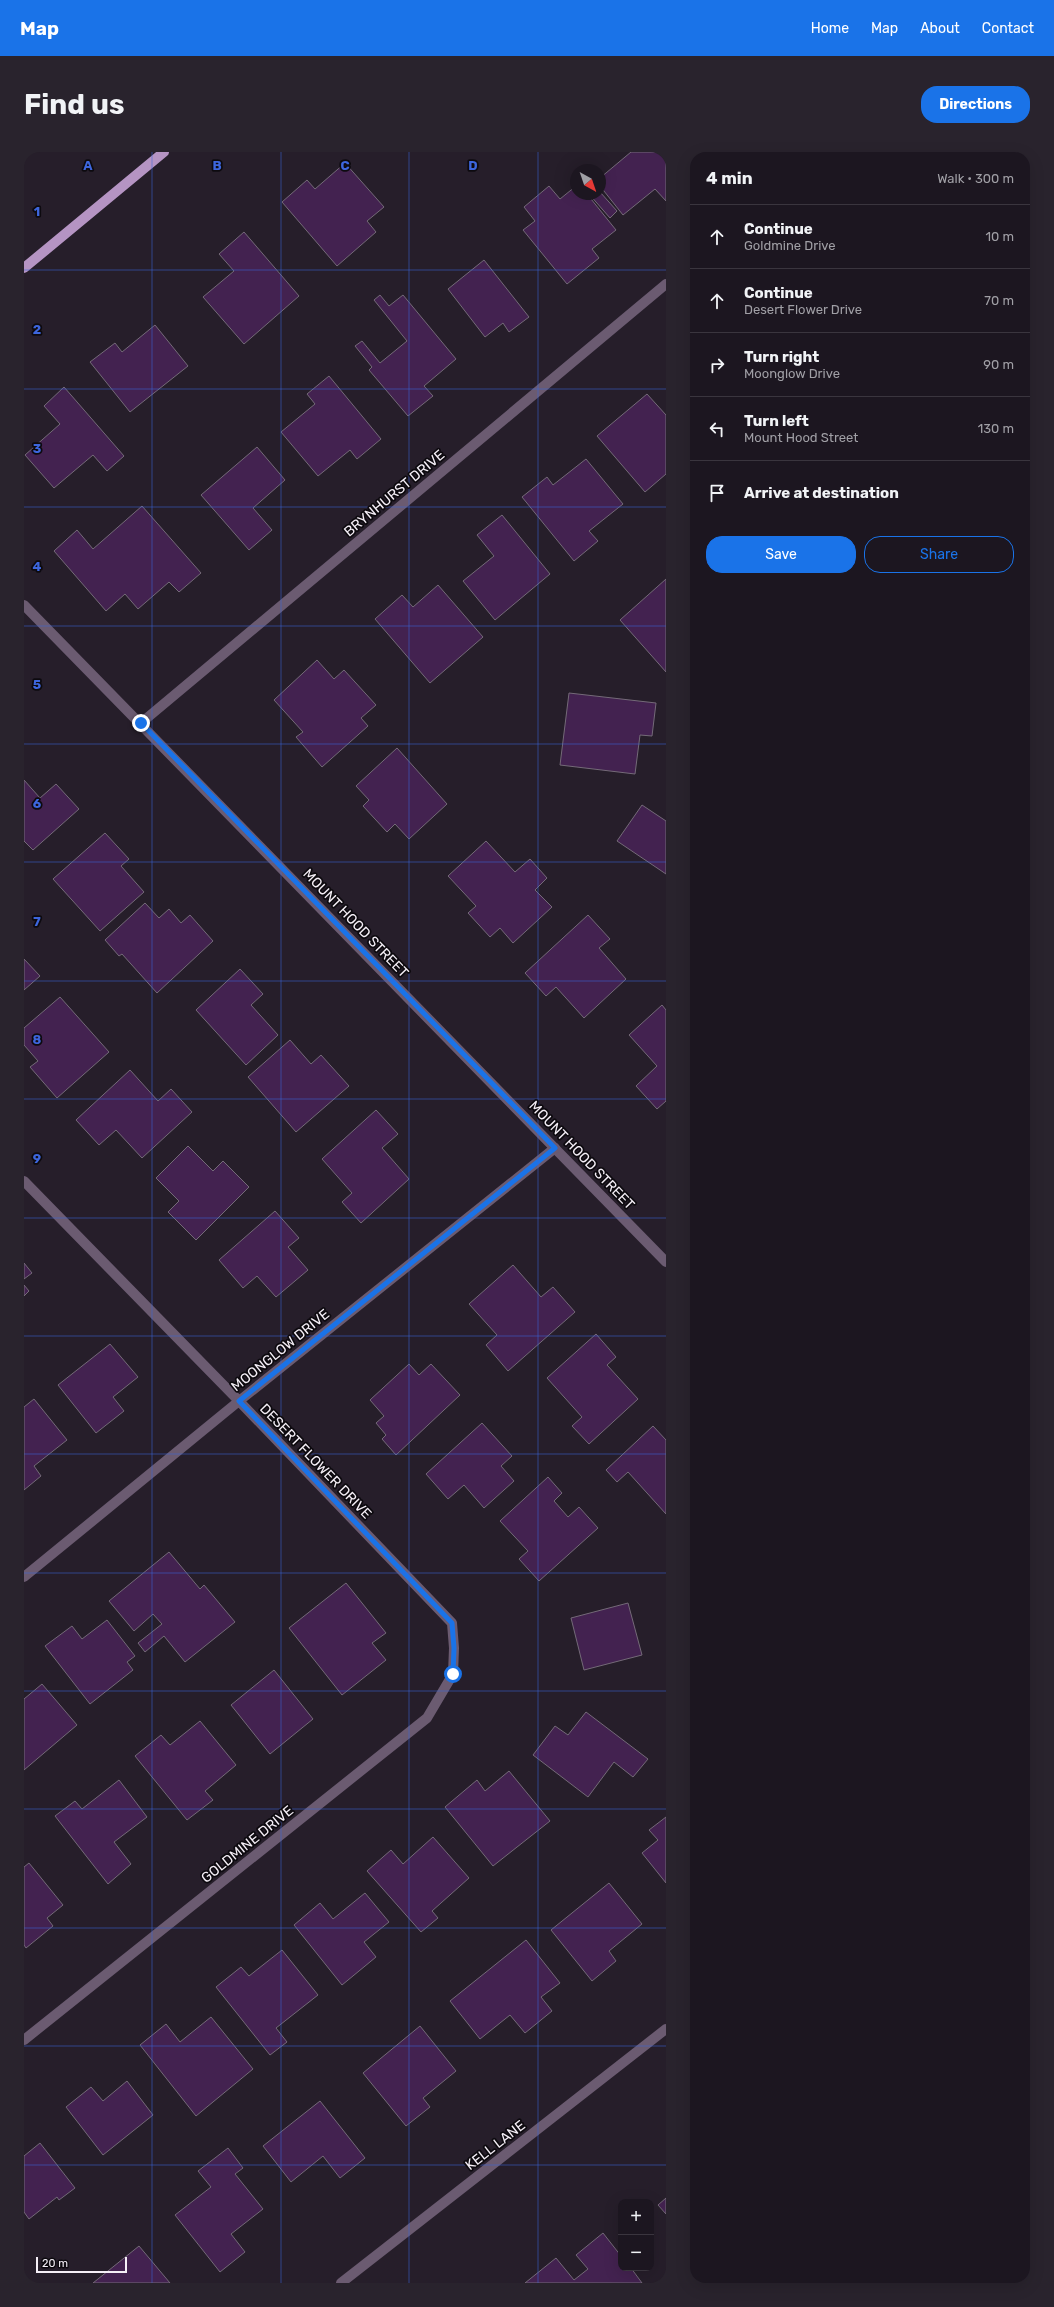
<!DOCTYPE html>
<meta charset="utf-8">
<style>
:root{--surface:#1c1620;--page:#29232d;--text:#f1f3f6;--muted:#a09fa5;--line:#3a353e;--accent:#1a73e8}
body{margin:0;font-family:Rubik,sans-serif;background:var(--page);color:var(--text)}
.controls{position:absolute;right:12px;bottom:12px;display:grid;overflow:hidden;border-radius:8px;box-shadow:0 4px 16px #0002}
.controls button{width:36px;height:36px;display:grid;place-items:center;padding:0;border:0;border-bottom:1px solid var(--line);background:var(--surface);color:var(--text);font:20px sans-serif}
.compass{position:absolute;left:546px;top:12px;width:36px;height:36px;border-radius:50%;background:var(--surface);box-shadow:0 4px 16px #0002;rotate:140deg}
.scale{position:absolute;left:12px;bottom:10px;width:91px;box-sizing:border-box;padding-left:4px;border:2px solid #f5eff7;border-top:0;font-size:11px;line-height:14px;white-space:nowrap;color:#f5eff7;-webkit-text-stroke:3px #0d0a0f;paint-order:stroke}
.stop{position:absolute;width:12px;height:12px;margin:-9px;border:3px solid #1a73e8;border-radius:50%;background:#fff}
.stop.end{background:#1a73e8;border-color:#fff;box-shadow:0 1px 4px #0008}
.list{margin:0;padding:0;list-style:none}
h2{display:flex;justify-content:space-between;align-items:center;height:52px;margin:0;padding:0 16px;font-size:17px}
h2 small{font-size:13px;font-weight:400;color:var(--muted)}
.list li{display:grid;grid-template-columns:26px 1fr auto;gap:12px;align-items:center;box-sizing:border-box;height:64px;padding:0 16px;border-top:1px solid var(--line)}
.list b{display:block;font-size:15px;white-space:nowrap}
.list p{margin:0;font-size:13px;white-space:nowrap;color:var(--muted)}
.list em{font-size:13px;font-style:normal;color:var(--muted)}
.actions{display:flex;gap:8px;padding:12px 16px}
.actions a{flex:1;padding:9px 0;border:1px solid var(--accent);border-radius:16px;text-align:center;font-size:14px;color:var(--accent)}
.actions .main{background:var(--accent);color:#fff}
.icon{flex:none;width:22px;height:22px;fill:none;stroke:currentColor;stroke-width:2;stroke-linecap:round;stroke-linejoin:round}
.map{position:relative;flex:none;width:642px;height:2131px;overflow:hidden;border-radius:16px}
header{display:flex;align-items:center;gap:24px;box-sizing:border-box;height:56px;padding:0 20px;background:var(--accent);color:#fff}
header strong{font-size:19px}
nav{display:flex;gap:22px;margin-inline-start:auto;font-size:14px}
.intro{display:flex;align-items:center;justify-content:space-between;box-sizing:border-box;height:96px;padding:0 24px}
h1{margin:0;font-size:28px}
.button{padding:10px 18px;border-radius:16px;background:var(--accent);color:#fff;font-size:14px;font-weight:700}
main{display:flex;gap:24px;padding:0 24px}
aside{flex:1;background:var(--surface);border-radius:16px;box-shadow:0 4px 16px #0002}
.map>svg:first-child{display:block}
</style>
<header>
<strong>Map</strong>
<nav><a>Home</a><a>Map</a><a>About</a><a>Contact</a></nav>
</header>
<div class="intro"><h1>Find us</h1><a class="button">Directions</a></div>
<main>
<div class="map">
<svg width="642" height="2131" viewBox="0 0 642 2131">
<rect width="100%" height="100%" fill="#261e2a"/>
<g fill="#432250" stroke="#746a78">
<polygon points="607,0 642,0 642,49 631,37 599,63 576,34 576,26"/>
<polygon points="321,11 360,55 343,69 352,80 313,114 258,50 283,28 291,37"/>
<polygon points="525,34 536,47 552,34 552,42 563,42 592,78 568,97 575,106 543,132 499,78 511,69 500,55"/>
<polygon points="576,40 593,59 586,66 565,42 576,42"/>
<polygon points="220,80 275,144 220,192 179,145 210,119 195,102"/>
<polygon points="460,108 505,165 485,180 479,171 461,185 424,137"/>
<polygon points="356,143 365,154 379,143 432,207 400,234 409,244 384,264 345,218 348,215 331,194 338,189 356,211 383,189 350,148"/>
<polygon points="131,173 164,214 106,260 66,210 91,191 98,200"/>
<polygon points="305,224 357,287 333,307 326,298 294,324 257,280 291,252 283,242"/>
<polygon points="40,235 100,304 83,319 69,303 30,336 1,303 36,272 20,254"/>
<polygon points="623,242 642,263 642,322 621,340 573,284"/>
<polygon points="233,295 261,328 229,356 248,378 225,398 177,343"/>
<polygon points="562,307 599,352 565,379 574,389 550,409 498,345 523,325 529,333"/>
<polygon points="118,354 177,421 155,440 145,430 114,457 101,442 82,459 30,399 53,378 69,397"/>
<polygon points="478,363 526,422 471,468 439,429 470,404 453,383"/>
<polygon points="642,427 642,520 596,468"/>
<polygon points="414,433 459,485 406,531 351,467 378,443 389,455"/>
<polygon points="293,508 310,527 320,518 352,553 337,566 344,574 298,615 272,585 279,580 250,548"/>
<polygon points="545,541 632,551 628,584 616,583 611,622 536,613"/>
<polygon points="373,596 423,652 385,687 371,672 363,680 339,654 345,648 332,634"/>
<polygon points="0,628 16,646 32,632 55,657 9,698 0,689"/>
<polygon points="618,653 642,669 642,722 593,689"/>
<polygon points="81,681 105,707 97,714 120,740 76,779 29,727"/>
<polygon points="462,689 491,720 506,707 523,726 511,738 528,755 489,791 476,776 466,785 444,761 452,754 424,724"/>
<polygon points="121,751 135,766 145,757 157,771 166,763 189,789 133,841 98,802 95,804 81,788"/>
<polygon points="564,763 586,787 575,796 602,827 560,866 532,835 522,844 501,821"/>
<polygon points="0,807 16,824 0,838"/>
<polygon points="216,817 239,842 227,853 254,883 222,913 172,858"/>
<polygon points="36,845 85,900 33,946 6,915 14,909 0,893 0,876"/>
<polygon points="638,853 642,858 642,949 633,957 612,934 633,914 605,883"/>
<polygon points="266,888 287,912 297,903 325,934 272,980 224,925"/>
<polygon points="106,918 134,949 147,937 168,960 118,1006 92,978 75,993 52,968"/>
<polygon points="352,958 374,982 358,996 385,1027 337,1071 318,1050 328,1041 298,1007"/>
<polygon points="164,994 189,1019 199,1009 225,1035 172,1088 144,1060 155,1049 132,1026"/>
<polygon points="251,1059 275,1086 264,1095 284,1118 252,1145 233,1124 219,1136 195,1108"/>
<polygon points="0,1111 8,1121 0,1127"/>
<polygon points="489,1113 517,1145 529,1135 551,1160 484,1219 462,1193 473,1183 445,1152"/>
<polygon points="0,1133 5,1139 0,1144"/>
<polygon points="572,1182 592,1205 583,1213 614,1247 565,1292 548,1274 558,1265 523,1226"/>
<polygon points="86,1192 114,1225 89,1245 100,1259 72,1281 34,1233"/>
<polygon points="385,1212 395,1223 407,1212 436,1243 372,1303 358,1287 362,1283 352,1271 360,1264 346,1248"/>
<polygon points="10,1247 43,1288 10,1314 17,1324 0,1338 0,1255"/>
<polygon points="458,1271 488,1304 477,1314 490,1329 460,1356 440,1333 424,1347 402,1322"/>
<polygon points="629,1274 642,1288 642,1362 604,1320 593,1330 582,1318"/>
<polygon points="524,1325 538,1341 530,1349 544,1365 555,1355 574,1376 515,1429 495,1407 504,1399 476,1369"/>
<polygon points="145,1400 176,1437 180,1433 211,1470 161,1510 140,1484 121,1500 114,1491 138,1472 129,1462 110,1479 85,1449"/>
<polygon points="322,1431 362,1481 348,1491 362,1508 318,1543 265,1476"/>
<polygon points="604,1451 618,1503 560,1518 547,1466"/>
<polygon points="83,1468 111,1504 103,1510 109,1518 66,1552 21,1494 48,1474 58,1487"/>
<polygon points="250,1518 289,1567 246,1602 207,1553"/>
<polygon points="18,1532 53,1573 0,1618 0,1547"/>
<polygon points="562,1560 624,1607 609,1625 590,1610 564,1645 509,1603 531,1574 544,1583"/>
<polygon points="176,1569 212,1613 181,1639 189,1648 163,1668 111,1604 137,1583 146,1593"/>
<polygon points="485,1619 526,1669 469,1714 421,1655 453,1628 461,1639"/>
<polygon points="95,1628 123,1665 90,1690 107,1712 84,1732 31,1664 51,1649 58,1657"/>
<polygon points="642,1665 642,1731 618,1701 634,1688 625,1678"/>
<polygon points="409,1685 445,1726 408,1759 414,1766 397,1780 343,1719 367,1698 379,1712"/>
<polygon points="5,1711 39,1753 23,1766 29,1774 2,1796 0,1793 0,1715"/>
<polygon points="585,1731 618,1772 585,1799 592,1809 568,1829 527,1778"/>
<polygon points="341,1741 365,1770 340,1790 352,1805 318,1833 270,1773 296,1751 309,1767"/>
<polygon points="502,1788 536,1831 517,1845 528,1859 501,1881 486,1863 456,1887 426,1849"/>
<polygon points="258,1798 294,1843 252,1876 263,1890 246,1903 192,1835 217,1815 225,1824"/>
<polygon points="187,1865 229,1917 172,1964 116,1893 142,1872 156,1890"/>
<polygon points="396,1874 432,1919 399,1946 406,1955 382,1974 339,1921"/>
<polygon points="103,1929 129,1963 79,2003 42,1955 67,1935 79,1949"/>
<polygon points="296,1949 341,2006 316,2026 299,2004 267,2030 239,1994"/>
<polygon points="16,1991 51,2036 35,2048 33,2045 5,2067 0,2060 0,2004"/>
<polygon points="204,1996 219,2016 211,2022 239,2057 207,2082 221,2100 196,2120 151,2063 187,2035 174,2019"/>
<polygon points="642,2046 642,2062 634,2053"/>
<polygon points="579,2081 597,2104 597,2116 607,2116 618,2131 501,2131 532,2106 550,2128 564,2117 552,2103"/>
<polygon points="115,2094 146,2131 69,2131"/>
</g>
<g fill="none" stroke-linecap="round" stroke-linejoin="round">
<g stroke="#6b5b71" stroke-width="10">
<polyline points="0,453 642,1110"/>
<polyline points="117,571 642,132"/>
<polyline points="0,1029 215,1249 428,1471 430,1496 429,1522 403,1566 0,1888"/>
<polyline points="0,1425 215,1249 531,996"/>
<polyline points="317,2131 642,1877"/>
</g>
<polyline stroke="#b594c3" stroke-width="10" points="0,116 140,0"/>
</g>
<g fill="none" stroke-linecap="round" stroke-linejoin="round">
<polyline stroke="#1a73e8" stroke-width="5" points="117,571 531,996 215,1249 428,1471 430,1496 429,1522"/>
</g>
<path fill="none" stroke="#3d66dd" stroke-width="1" stroke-opacity="0.55" d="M128 0V2131M257 0V2131M385 0V2131M514 0V2131M0 118H642M0 237H642M0 355H642M0 474H642M0 592H642M0 710H642M0 829H642M0 947H642M0 1066H642M0 1184H642M0 1302H642M0 1421H642M0 1539H642M0 1657H642M0 1776H642M0 1894H642M0 2013H642"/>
<g text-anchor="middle" stroke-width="3.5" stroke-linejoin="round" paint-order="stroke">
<g font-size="14" fill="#f5eff7" stroke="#0d0a0f">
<text transform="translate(370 341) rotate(-40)" y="5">BRYNHURST DRIVE</text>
<text transform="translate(332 771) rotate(46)" y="5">MOUNT HOOD STREET</text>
<text transform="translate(558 1003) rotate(46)" y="5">MOUNT HOOD STREET</text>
<text transform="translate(256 1198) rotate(-39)" y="5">MOONGLOW DRIVE</text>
<text transform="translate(292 1309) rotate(46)" y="5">DESERT FLOWER DRIVE</text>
<text transform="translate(223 1692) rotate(-39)" y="5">GOLDMINE DRIVE</text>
<text transform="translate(471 1993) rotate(-38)" y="5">KELL LANE</text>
</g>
</g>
<g font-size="13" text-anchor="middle" font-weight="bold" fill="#3d66dd" stroke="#0d0a0f" stroke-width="3.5" stroke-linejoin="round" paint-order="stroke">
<text x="64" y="18">A</text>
<text x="193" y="18">B</text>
<text x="321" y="18">C</text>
<text x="449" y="18">D</text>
<text x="13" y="64">1</text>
<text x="13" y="182">2</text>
<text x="13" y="301">3</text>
<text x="13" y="419">4</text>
<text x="13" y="537">5</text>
<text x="13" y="656">6</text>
<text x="13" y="774">7</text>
<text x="13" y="892">8</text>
<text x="13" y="1011">9</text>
</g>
</svg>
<div class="controls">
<button>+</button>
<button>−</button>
</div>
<svg class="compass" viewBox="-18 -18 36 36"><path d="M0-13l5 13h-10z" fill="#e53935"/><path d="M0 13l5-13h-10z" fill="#a09fa5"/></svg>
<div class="scale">20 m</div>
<div class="stop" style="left:429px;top:1522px"></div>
<div class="stop end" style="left:117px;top:571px"></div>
</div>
<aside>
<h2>4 min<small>Walk · 300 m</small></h2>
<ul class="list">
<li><svg class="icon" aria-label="ahead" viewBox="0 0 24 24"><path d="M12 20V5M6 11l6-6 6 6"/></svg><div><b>Continue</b><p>Goldmine Drive</p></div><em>10 m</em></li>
<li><svg class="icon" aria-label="ahead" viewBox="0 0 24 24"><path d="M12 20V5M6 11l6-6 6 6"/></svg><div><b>Continue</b><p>Desert Flower Drive</p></div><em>70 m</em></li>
<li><svg class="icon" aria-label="right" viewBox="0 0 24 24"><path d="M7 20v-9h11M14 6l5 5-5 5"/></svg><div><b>Turn right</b><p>Moonglow Drive</p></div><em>90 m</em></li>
<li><svg class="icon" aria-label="left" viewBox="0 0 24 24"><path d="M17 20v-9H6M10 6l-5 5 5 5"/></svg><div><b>Turn left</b><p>Mount Hood Street</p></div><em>130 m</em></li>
<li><svg class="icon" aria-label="arrive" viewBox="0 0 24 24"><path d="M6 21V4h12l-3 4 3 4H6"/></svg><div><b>Arrive at destination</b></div></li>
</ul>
<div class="actions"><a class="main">Save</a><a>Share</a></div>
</aside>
</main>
